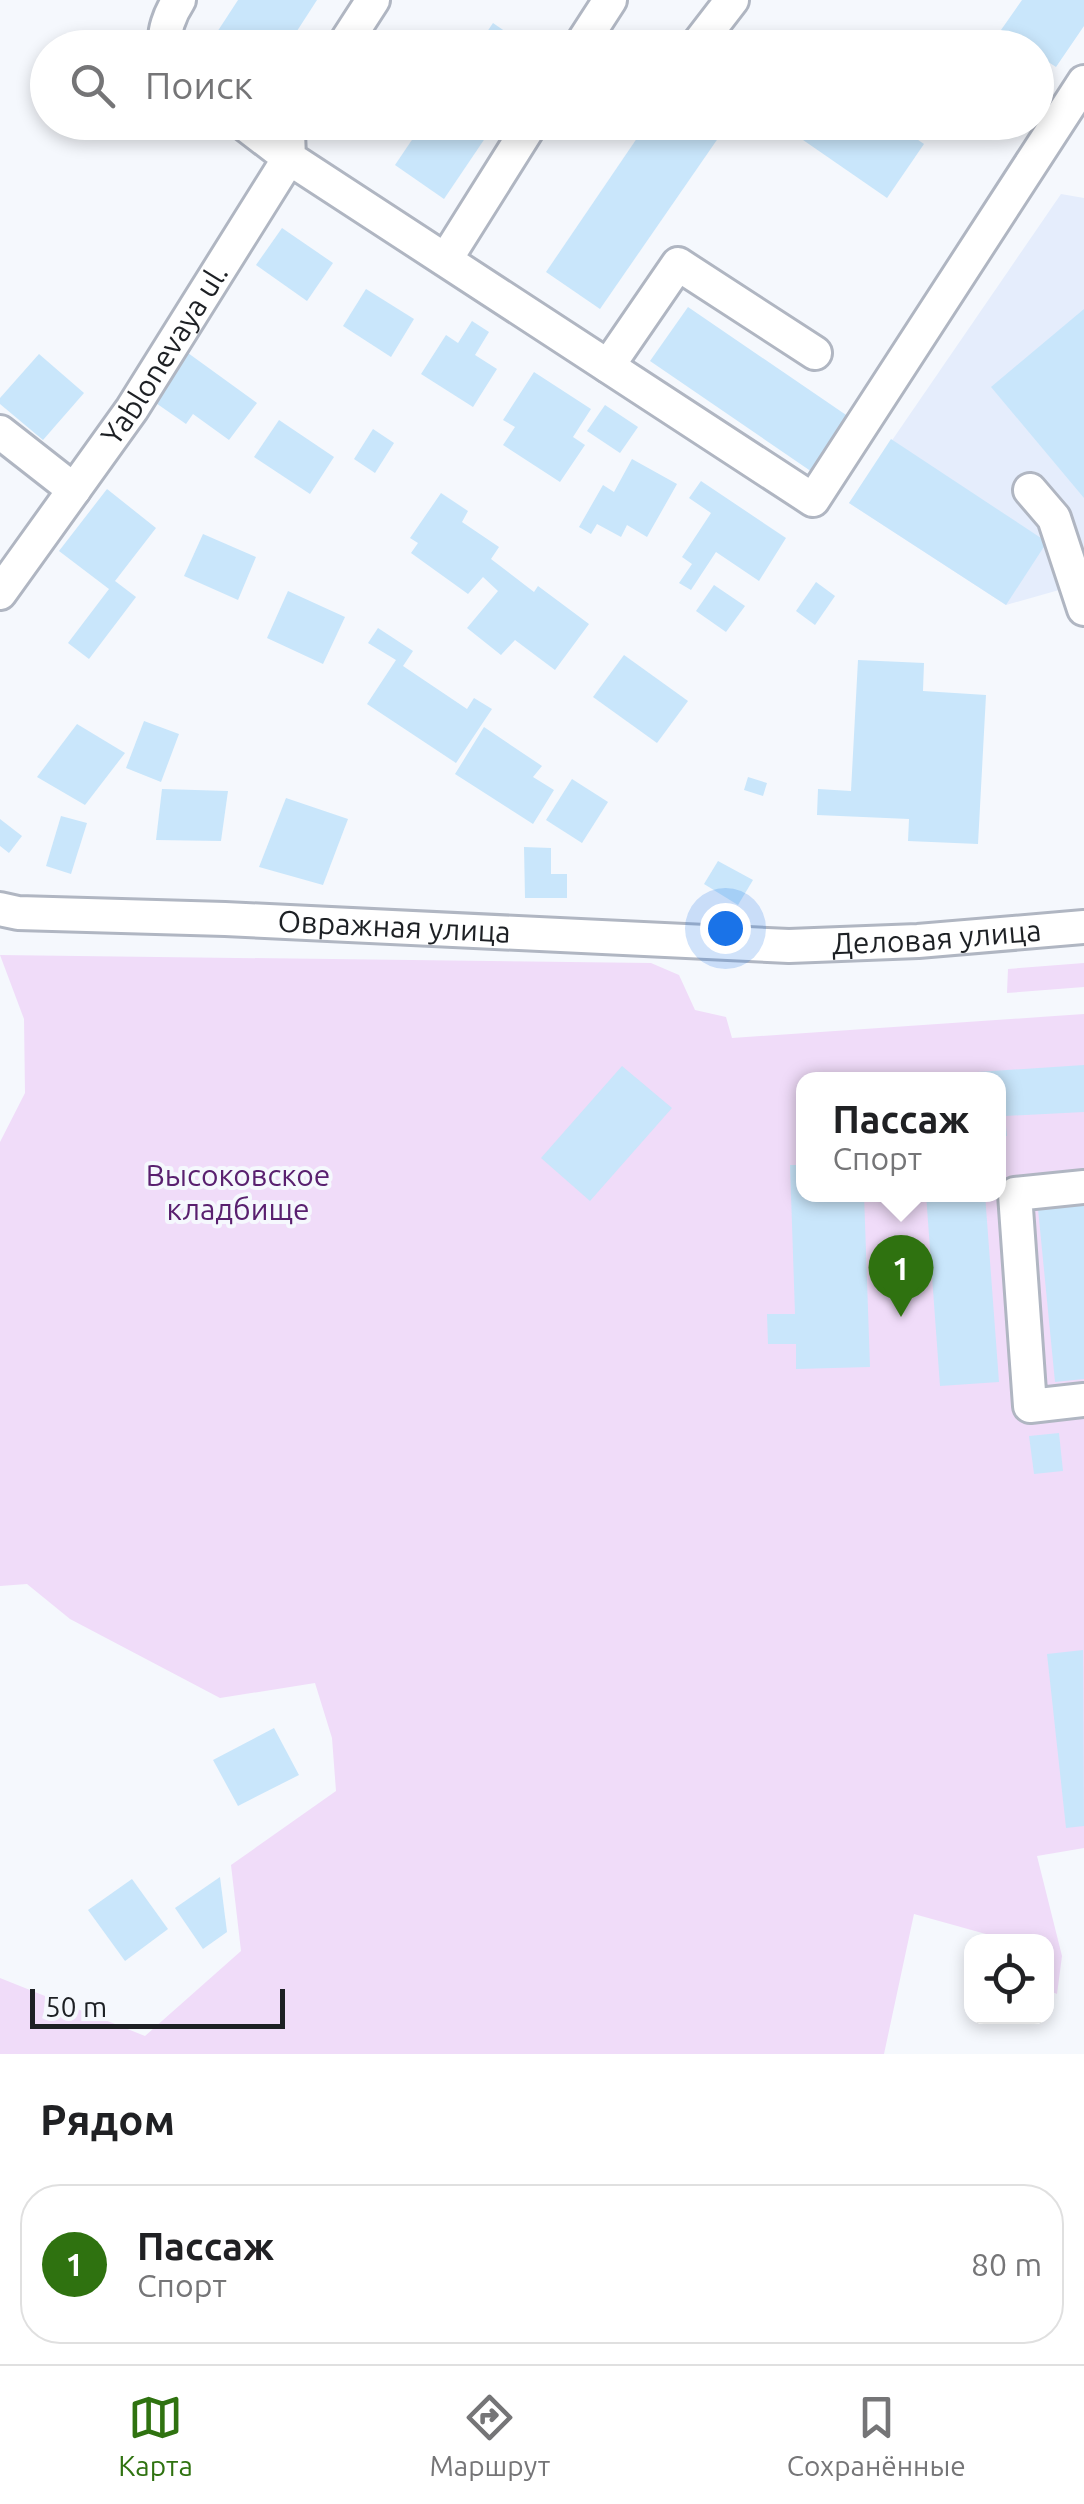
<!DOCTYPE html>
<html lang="ru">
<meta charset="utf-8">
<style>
:root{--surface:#fff;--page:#f2f2f2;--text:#202124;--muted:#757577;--line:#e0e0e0;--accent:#2f7210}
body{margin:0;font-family:Ubuntu,sans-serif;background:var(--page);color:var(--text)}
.controls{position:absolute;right:30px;bottom:30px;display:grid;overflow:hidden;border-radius:20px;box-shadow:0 5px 15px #0003}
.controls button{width:90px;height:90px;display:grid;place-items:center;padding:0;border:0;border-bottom:2px solid var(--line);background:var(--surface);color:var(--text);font:50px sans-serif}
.scale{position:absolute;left:30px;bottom:25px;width:255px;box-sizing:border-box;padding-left:10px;border:5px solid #1d2024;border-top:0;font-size:28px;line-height:35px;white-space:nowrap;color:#1d2024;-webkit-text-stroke:8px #f5f8fd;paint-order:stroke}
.you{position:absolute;left:725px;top:928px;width:35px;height:35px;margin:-25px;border:8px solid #fff;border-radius:50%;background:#1a73e8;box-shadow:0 0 0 15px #1a73e833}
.badge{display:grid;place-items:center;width:65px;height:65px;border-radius:50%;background:var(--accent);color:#fff;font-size:32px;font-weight:700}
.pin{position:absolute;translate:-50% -82px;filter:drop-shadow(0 2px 5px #0008)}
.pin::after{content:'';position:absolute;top:52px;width:35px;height:30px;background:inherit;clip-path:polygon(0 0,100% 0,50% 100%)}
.popup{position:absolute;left:796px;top:1072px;width:210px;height:130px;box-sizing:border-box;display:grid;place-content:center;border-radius:20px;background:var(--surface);filter:drop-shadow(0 2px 8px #0005);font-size:32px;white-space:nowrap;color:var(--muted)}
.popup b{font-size:38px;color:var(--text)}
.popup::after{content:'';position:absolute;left:50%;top:100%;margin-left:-20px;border:20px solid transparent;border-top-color:var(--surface)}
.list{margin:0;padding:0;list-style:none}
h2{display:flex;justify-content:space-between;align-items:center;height:130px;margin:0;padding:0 40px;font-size:42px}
h2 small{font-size:32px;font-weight:400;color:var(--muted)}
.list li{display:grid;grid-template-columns:65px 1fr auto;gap:30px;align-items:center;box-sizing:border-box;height:160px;margin:0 20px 20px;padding:0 20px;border:2px solid var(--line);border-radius:40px}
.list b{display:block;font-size:38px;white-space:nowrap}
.list p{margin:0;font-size:32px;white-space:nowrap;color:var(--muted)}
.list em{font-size:32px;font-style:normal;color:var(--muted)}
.icon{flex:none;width:55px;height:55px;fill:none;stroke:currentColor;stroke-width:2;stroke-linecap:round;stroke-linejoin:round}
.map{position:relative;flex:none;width:1084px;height:2054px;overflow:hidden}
.search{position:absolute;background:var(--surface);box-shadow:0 5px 15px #0003;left:30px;right:30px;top:30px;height:110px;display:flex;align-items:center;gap:25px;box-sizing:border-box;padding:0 35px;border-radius:55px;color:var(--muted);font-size:38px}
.sheet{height:310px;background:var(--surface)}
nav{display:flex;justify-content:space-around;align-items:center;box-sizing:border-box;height:140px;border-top:2px solid var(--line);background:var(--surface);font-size:28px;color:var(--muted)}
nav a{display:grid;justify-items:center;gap:5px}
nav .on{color:var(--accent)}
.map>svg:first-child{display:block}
</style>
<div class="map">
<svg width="1084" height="2054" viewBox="0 0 1084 2054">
<rect width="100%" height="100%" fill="#f5f8fd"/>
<polygon fill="#e5edfc" points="1061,194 1084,198 1084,575 1059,590 1006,605 849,503"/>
<g fill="#f0dcf9" fill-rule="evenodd">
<path d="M0 955 651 963 679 975 695 1010 726 1017 732 1038 1084 1014V1848L1037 1856 1062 1956 1057 1994 1047 1990 1046 1942 1011 1941 914 1914 884 2054H0V1978L145 2036 241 1951 231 1865 336 1791 332 1738 315 1683 220 1698 70 1619 27 1584 0 1586V1142L25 1093 24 1019ZM804 1080H998V1194H804Z"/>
<polygon points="1084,963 1084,987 1007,993 1008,969"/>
</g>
<g fill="#c9e6fb">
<polygon points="238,0 317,0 286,48 211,48 208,46"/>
<polygon points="1022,0 1084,0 1084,26 1056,67 1036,54 1036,48 1027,48 1001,30"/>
<polygon points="493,23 529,48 476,48"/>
<polygon points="424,122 496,122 444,199 395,165"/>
<polygon points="648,122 704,122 721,134 600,309 546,272"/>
<polygon points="777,122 892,122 924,144 887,198"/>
<polygon points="282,228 333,263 307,301 256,265"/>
<polygon points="366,289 414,319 391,357 343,326"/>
<polygon points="688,307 852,419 815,474 650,361"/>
<polygon points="1084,309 1084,498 991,387"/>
<polygon points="472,321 489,332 475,355 497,369 473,407 421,374 446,335 458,343"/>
<polygon points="188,353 257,403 229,440 193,414 186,424 153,401"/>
<polygon points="39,354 84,393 43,440 0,404 0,398"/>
<polygon points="534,372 591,409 573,437 585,445 560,482 503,445 515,427 503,420"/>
<polygon points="605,405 638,427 620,453 587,431"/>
<polygon points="279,420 334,457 310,494 254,457"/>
<polygon points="373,429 394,443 375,473 354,459"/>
<polygon points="891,439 1047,542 1006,605 849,503"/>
<polygon points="632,459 677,484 647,537 627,525 621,537 597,524 591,534 579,527 603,485 614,492"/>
<polygon points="701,481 786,538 759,581 716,552 691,590 679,583 692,564 682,557 711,513 689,498"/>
<polygon points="107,489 156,528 115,581 136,597 89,659 68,643 109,589 59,551"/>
<polygon points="441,493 468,511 462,522 499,547 491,559 534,592 538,586 589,624 555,670 515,640 501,655 467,628 498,591 483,577 468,594 411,553 418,543 410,538"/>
<polygon points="203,534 256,557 238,600 184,576"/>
<polygon points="816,582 835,596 815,625 796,611"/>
<polygon points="714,585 745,606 726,632 696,611"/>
<polygon points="288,591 345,617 323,664 267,638"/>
<polygon points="378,628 413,651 403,666 467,709 474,698 492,709 456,763 367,704 396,660 368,643"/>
<polygon points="624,655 688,701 657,743 593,697"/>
<polygon points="858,660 924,663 923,691 986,695 978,844 908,841 909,819 817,815 818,789 851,791"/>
<polygon points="144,721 179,734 161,782 126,768"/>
<polygon points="77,724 125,753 85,805 37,777"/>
<polygon points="484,727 542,766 533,777 554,790 533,824 455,774"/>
<polygon points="748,777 767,783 763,796 744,790"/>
<polygon points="572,779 608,802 582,843 546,820"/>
<polygon points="162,789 228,791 221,841 156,840"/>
<polygon points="286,798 348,819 323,885 259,867"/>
<polygon points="61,816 87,823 71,874 46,866"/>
<polygon points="0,819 22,836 9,853 0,846"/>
<polygon points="524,847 551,848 551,874 567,874 567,898 525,898"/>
<polygon points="718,861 753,880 738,905 704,884"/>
<polygon points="1084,1065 1084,1112 1005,1116 1007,1136 999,1136 998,1080 918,1080 917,1076"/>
<polygon points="622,1066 672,1108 590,1201 541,1158"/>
<polygon points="790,1165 804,1165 804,1194 864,1194 870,1367 796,1369 796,1344 768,1344 767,1314 795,1314"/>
<polygon points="926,1194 985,1194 999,1382 940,1386"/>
<polygon points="1084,1204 1084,1379 1055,1382 1038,1209"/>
<polygon points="1059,1433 1063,1471 1034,1474 1029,1436"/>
<polygon points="1083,1650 1084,1826 1066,1828 1047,1654"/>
<polygon points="274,1728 299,1775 238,1806 213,1760"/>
<polygon points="220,1877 227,1932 203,1949 175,1908"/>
<polygon points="132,1879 168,1929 125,1961 88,1910"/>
</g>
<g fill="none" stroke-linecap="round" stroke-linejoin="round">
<defs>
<g id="minor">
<path d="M167 48C161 34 171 12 179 0"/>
<polyline points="342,48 373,0"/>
<polyline points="579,48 610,0"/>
<polyline points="695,48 732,0"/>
<polyline points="294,122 288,132 289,158 813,500 1084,82"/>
<polyline points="446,259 532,122"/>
<polyline points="608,366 678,264 815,353"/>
<polyline points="0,432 74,490"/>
<polyline points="1030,490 1054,518 1084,609"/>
<path id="s1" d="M0 593 132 409 289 158 242 122"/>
<path id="s2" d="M0 909 18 913 225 919 789 946 918 941 1084 927"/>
<polyline points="1084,1187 1015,1194 1030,1406 1084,1400"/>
</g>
</defs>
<use href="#minor" stroke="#b0b6c2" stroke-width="38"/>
<use href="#minor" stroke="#fff" stroke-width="32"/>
</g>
<g text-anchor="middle" stroke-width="8" stroke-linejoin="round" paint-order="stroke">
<g font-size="30" fill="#1d2024" stroke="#f5f8fd">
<text dy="10" stroke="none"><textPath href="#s1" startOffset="290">Yablonevaya ul.</textPath></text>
<text dy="10" stroke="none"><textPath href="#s2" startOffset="395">Овражная улица</textPath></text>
<text dy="10" stroke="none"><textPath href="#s2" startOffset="938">Деловая улица</textPath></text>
</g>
<g font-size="30" fill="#59206f" stroke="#f5f8fd">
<text x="238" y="1186">Высоковское<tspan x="238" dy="34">кладбище</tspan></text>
</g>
</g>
</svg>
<div class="controls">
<button><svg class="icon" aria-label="locate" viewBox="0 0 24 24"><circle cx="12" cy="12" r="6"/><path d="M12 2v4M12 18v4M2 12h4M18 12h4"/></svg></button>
</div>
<div class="scale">50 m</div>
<div class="you"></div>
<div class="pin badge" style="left:901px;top:1317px">1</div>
<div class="popup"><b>Пассаж</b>Спорт</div>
<div class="search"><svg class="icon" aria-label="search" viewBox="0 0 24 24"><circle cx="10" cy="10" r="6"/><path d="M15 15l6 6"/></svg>Поиск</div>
</div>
<section class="sheet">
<h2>Рядом<small></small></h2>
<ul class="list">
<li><span class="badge">1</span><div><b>Пассаж</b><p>Спорт</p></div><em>80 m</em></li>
</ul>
</section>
<nav>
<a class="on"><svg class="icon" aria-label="map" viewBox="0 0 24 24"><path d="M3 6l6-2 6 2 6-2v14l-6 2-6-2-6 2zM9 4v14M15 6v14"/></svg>Карта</a>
<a><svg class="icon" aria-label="directions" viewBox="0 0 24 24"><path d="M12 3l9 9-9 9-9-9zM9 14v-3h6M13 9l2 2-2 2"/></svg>Маршрут</a>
<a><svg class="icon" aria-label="saved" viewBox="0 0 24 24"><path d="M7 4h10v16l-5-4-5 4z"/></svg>Сохранённые</a>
</nav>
